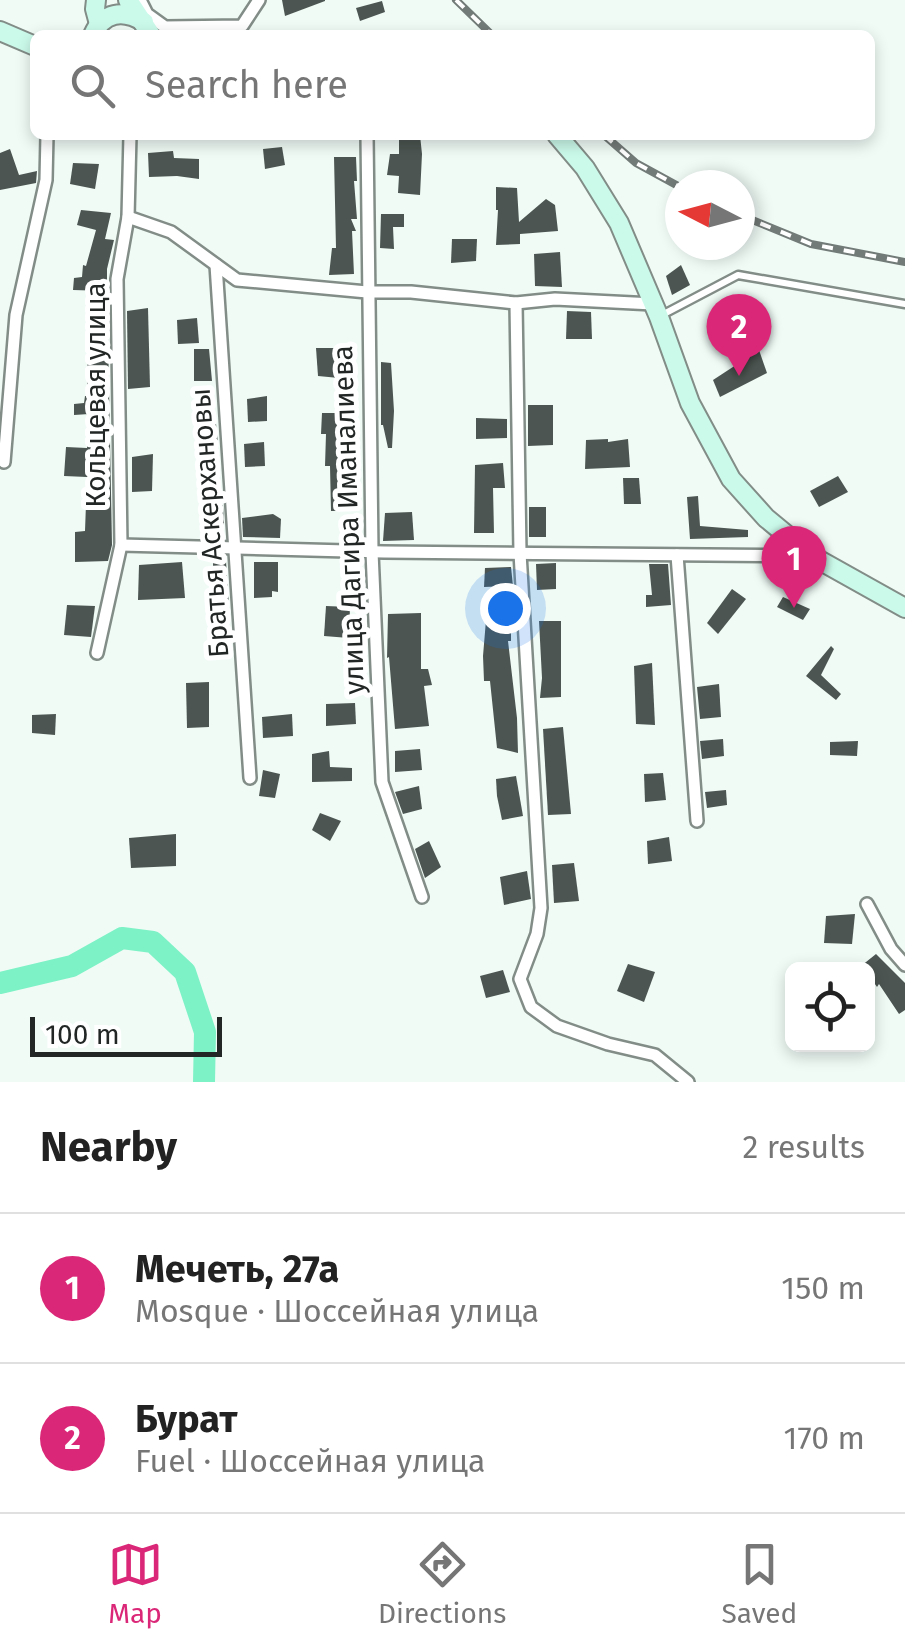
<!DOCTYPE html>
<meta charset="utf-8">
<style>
:root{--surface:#fff;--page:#f2f2f2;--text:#222;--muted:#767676;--line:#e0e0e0;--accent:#db2777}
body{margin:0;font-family:"Fira Sans",sans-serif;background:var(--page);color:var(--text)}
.controls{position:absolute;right:30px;bottom:30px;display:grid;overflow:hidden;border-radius:15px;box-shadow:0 5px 15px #0003}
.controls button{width:90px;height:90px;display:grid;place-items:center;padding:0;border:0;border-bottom:2px solid var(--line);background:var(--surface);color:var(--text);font:50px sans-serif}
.compass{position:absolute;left:665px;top:170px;width:90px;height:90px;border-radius:50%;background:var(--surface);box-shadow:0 5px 15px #0003;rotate:276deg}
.scale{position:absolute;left:30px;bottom:25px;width:192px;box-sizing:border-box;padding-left:10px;border:5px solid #222725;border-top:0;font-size:28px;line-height:35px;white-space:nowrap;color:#222725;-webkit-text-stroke:8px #fff;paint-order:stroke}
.you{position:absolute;left:505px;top:608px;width:35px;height:35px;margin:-25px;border:8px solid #fff;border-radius:50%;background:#1a73e8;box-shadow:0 0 0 15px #1a73e833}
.badge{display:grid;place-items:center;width:65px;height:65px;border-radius:50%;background:var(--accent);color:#fff;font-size:32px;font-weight:700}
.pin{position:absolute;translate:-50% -82px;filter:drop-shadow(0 2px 5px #0008)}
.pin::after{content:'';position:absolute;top:52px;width:35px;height:30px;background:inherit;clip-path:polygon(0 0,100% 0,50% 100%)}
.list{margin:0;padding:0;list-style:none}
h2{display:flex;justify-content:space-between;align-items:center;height:130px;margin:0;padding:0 40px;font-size:42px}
h2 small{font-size:32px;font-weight:400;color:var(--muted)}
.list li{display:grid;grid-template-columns:65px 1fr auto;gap:30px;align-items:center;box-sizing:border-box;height:150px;padding:0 40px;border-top:2px solid var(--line)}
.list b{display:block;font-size:38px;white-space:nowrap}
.list p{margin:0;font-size:32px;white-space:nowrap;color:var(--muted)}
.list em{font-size:32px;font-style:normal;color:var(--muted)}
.icon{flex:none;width:55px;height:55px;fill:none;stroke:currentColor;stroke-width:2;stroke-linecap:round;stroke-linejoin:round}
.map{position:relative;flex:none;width:905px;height:1082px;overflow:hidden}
.search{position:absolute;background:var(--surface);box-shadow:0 5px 15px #0003;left:30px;right:30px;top:30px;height:110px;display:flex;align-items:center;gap:25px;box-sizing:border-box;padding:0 35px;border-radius:15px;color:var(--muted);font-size:38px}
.sheet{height:430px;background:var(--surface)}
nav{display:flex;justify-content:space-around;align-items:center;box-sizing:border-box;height:140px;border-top:2px solid var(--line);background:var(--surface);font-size:28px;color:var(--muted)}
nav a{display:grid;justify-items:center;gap:5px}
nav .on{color:var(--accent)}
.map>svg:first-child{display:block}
</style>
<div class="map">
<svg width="905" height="1082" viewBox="0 0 905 1082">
<rect width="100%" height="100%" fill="#f0fbf6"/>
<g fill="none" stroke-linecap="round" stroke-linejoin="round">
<polyline stroke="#7df2c6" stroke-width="22" points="0,983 72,966 122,938 153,942 185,972 205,1032 204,1082"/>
</g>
<g fill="#4c5551">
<polygon points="282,0 325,0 325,1 285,16"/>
<polygon points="382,1 385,12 360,21 356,8"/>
<polygon points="399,135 420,135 422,154 420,195 398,193 399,176 387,175 390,154 399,154"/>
<polygon points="282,147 285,165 265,169 263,149"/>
<polygon points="10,149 19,175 37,171 36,183 0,190 0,153"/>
<polygon points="173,151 174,158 199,159 199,179 177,176 149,177 148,153"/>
<polygon points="334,157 356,157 357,181 354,181 357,219 351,219 356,231 352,231 354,274 329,275 332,248 336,248"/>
<polygon points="73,163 99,164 95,189 70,184"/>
<polygon points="496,187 517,188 519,222 546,199 555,205 558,231 520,234 520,244 496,245 498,210 496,210"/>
<polygon points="81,210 111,213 105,239 114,240 107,269 107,291 73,290 74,278 82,277 83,265 86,266 96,230 77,225"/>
<polygon points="381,214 404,214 404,227 393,227 394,249 380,248"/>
<polygon points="452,239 477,239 476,261 451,263"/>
<polygon points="560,252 562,287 535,286 534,254"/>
<polygon points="681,265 690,285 672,295 666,276"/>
<polygon points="148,308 150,387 128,389 127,311"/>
<polygon points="567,311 591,312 592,339 566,339"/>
<polygon points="197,318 199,343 178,344 177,320"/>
<polygon points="108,335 112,545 108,561 75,562 75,532 85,531 87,477 64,476 66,447 87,448 89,414 74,415 74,404 84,403 85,396 87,396 88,336"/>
<polygon points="316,348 334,348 339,378 318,376"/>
<polygon points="194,349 209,349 212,381 194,381"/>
<polygon points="759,350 767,373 720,397 713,380"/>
<polygon points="381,362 391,363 394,411 392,448 388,448 383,425 381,425"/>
<polygon points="267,396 267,421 248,422 247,399"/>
<polygon points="528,405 553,405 553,445 528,446"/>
<polygon points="322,413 343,413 350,511 331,511 330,466 325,466 326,434 321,434"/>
<polygon points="215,414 218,444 199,445 198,416"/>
<polygon points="476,418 507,419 507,438 476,439"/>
<polygon points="608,439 608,442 628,439 630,467 585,469 586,440"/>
<polygon points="264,442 265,466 245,467 244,444"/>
<polygon points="153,454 152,491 132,492 132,457"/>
<polygon points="503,463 505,488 493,488 494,533 474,533 475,465"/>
<polygon points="838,476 848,492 819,507 810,491"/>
<polygon points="623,478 639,478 641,504 624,504"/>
<polygon points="698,496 700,526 748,530 748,537 690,539 687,497"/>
<polygon points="223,505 224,527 206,528 205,506"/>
<rect x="529" y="507" width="17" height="30"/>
<polygon points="412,512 414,540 383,541 385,513"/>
<polygon points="273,514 281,519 280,538 243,537 242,518"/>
<polygon points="226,561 229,606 214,605 213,563"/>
<polygon points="182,562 185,598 138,600 139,565"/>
<polygon points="254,562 278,562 278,592 272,591 272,597 254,598"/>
<polygon points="556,563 556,589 537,590 536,564"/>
<polygon points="649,564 668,564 671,605 646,607 646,595 652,595"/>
<polygon points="511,567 513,586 484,587 485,568"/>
<polygon points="732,589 746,599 718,634 707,623"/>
<polygon points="783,597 810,609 803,620 777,607"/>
<polygon points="67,605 95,606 91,637 64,635"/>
<polygon points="326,606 350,607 349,638 324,636"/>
<polygon points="421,613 421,669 428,669 432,685 424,686 429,726 395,729 389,657 387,658 388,614"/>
<polygon points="486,620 511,620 511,641 508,641 517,718 518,753 497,748 490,681 484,681 483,656"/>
<polygon points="539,621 561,621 561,697 540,698 542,678"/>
<polygon points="831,646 834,649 821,675 841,694 836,700 806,676"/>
<polygon points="652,663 655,725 636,724 634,666"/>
<polygon points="209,682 209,727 187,728 186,683"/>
<polygon points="719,684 721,717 700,719 697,687"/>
<polygon points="355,703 356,724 326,726 326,704"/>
<polygon points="56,714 55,735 32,733 32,715"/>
<polygon points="292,714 293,736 263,738 262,717"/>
<polygon points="563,727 571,814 548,815 543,729"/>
<polygon points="723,739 724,756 702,759 700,741"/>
<polygon points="858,741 857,756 830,755 830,742"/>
<polygon points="420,749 422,770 395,772 395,751"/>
<polygon points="329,751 330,767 352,768 352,781 312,782 312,754"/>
<polygon points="263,770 280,774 275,798 259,796"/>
<polygon points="663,773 666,800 645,802 644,774"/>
<polygon points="516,776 523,816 502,820 497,796 496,779"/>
<polygon points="419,786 422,809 403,814 395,792"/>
<polygon points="726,790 727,805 707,808 705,792"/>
<polygon points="320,813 341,821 330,841 312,830"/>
<polygon points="176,834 176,866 131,868 129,838"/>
<polygon points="669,837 672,861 648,864 647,841"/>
<polygon points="429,841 441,867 425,878 415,849"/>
<polygon points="574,863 579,901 554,903 552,865"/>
<polygon points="527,871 531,899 504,905 500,877"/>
<polygon points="855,914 852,944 824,943 826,916"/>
<polygon points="876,954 905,983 905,1010 899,1014 879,984 877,987 868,974 868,970 861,966"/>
<polygon points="628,964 655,972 644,1002 617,991"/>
<polygon points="503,970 510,992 486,998 480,976"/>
</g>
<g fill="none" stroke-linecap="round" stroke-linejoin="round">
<defs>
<polyline id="service" points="660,316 738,275 905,304"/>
<g id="minor">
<polyline points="140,0 147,14 165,27 242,26 259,0"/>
<polyline points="367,135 372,552 382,782 422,897"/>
<polyline points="128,217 171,232 237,280 367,292 411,292 516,303 555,299 653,304"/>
<polyline points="216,265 250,778"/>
<polyline points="516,303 520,553 541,908 537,934 520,979 531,1007 557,1026 608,1044 655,1055 688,1082"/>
<polyline points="4,462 16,315 46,180 47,135"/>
<polyline points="121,545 384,552 812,556"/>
<polyline points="677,555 697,821"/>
<polyline points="97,653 121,545 117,279 128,217 130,135"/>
<polyline points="867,904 891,949 905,965"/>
</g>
<g id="secondary">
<polyline points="96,0 95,9 99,24"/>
<polyline points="128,0 151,35"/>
<polyline points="0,31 35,46"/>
<path d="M93 35C103 12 123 9 144 22"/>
<polyline points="557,135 585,168 619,223 659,317 690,403 731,479 766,518 812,556 905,608"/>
</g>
</defs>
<use href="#service" stroke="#838d88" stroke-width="11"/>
<use href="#minor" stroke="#838d88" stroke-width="16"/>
<use href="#secondary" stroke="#838d88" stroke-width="22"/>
<use href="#service" stroke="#fff" stroke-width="6"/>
<use href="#minor" stroke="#fff" stroke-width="11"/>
<use href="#secondary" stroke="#cbfaeb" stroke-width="18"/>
<defs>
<g id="rail">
<polyline points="456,0 492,35"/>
<polyline points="604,135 636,163 680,187"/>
<polyline points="740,215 811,244 905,262"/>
</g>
</defs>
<use href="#rail" stroke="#737b78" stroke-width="8"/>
<use href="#rail" stroke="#fff" stroke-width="4" stroke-dasharray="11" stroke-linecap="butt"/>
</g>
<g text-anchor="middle" stroke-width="10" stroke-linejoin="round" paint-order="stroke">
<g font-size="28" fill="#222725" stroke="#fff">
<text transform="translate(95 395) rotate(-90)" y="10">Кольцевая улица</text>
<text transform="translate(348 520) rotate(-92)" y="10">улица Дагира Иманалиева</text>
<text transform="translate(209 523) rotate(-94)" y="10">Братья Аскерхановы</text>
</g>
</g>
</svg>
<div class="controls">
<button><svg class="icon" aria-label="locate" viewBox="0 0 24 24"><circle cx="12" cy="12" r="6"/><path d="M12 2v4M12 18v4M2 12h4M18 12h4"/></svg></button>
</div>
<svg class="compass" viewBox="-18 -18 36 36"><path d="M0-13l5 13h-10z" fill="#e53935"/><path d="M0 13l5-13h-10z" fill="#767676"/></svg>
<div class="scale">100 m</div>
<div class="you"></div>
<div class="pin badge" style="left:794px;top:608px">1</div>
<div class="pin badge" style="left:739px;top:376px">2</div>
<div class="search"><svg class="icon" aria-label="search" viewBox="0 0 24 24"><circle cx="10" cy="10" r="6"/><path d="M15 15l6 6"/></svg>Search here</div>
</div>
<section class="sheet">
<h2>Nearby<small>2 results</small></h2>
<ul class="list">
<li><span class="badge">1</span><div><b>Мечеть, 27а</b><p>Mosque · Шоссейная улица</p></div><em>150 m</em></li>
<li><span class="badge">2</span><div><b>Бурат</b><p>Fuel · Шоссейная улица</p></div><em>170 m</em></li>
</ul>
</section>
<nav>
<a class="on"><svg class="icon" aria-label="map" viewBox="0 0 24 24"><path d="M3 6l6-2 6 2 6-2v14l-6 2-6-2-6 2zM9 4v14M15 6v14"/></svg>Map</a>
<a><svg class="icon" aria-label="directions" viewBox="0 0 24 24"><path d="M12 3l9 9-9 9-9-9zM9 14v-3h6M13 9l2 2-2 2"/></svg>Directions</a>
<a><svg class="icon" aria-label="saved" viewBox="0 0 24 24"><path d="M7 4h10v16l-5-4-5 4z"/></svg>Saved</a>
</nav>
